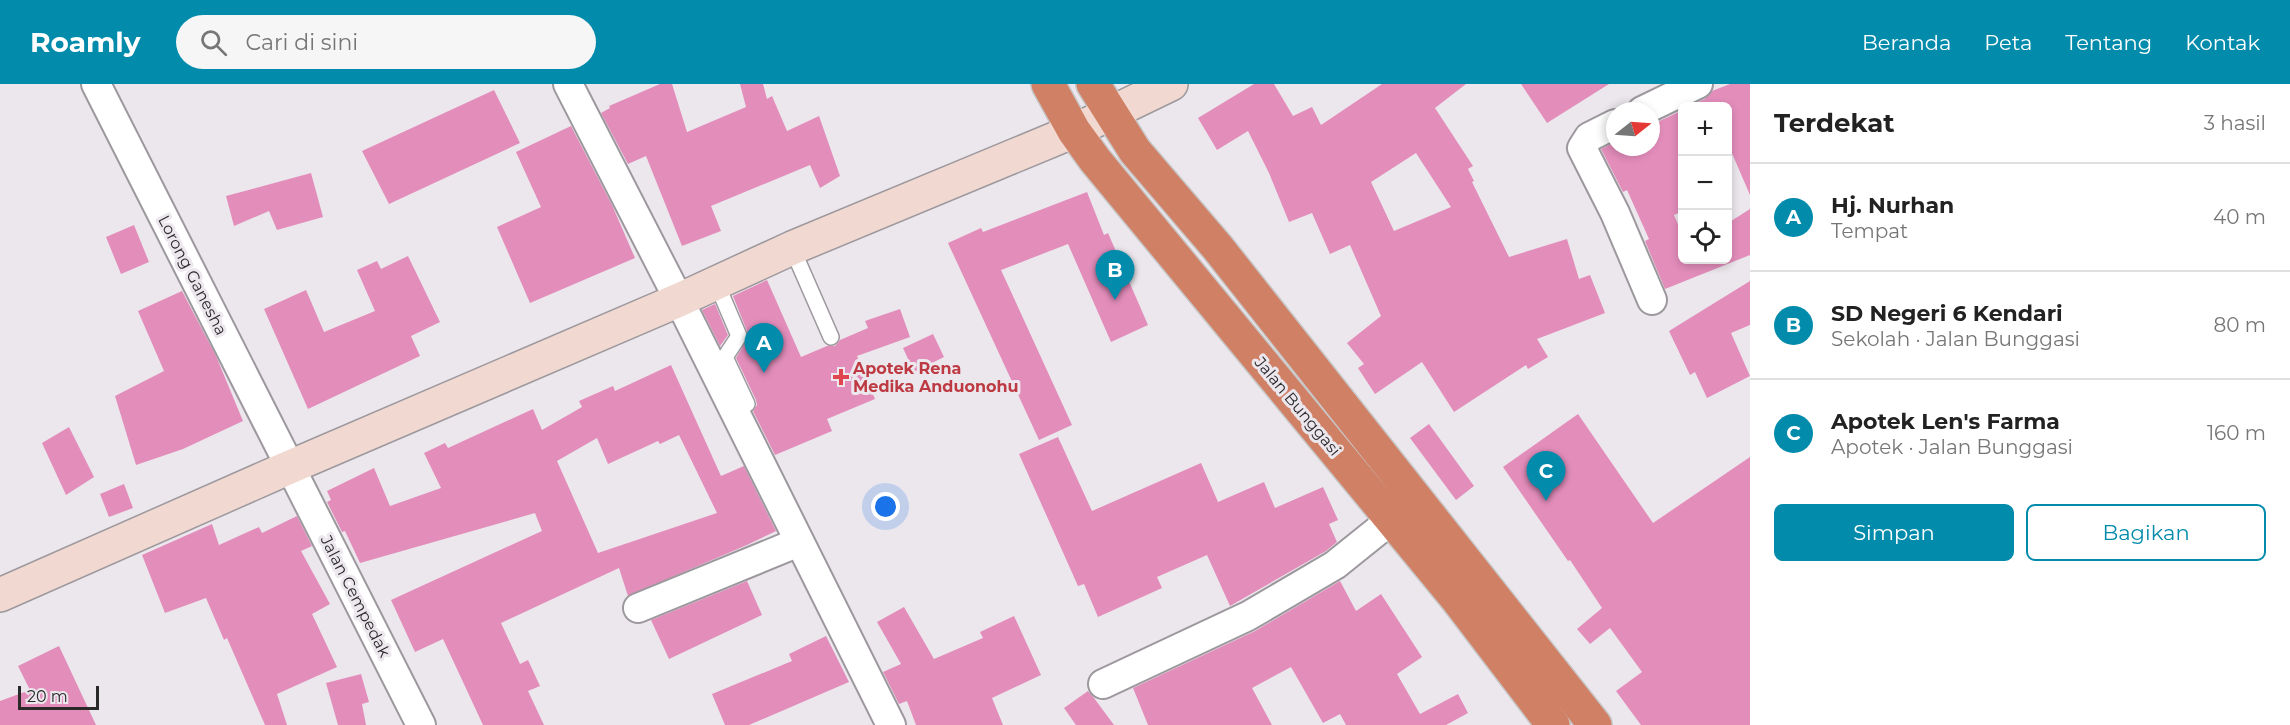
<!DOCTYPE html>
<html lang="id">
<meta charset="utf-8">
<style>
:root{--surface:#fff;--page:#f6f6f6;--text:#222;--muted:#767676;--line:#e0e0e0;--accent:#038bab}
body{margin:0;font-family:Montserrat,sans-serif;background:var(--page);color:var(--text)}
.controls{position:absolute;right:18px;top:18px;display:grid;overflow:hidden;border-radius:9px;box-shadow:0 3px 9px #0003}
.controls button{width:54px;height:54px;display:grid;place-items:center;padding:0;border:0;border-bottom:2px solid var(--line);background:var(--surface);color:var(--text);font:30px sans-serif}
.compass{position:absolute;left:1606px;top:18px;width:54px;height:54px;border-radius:50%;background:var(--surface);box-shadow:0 3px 9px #0003;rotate:73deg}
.scale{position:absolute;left:18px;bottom:15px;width:81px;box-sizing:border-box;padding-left:6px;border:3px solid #2a292a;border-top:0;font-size:16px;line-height:21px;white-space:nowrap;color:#2a292a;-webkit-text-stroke:4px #ebe7ed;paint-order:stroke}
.you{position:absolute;left:886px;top:423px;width:21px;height:21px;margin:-15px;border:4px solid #fff;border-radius:50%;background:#1a73e8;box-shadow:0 0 0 9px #1a73e833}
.badge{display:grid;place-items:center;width:39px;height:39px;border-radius:50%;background:var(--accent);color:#fff;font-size:20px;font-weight:700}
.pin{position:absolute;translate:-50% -50px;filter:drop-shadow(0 2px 3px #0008)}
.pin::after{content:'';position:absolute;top:32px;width:21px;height:18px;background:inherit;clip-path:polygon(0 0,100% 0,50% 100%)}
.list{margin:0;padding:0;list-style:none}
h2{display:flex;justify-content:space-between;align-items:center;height:78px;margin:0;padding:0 24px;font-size:26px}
h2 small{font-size:20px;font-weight:400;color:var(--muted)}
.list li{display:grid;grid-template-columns:39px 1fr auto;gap:18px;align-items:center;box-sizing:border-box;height:108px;padding:0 24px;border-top:2px solid var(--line)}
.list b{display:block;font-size:22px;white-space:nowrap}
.list p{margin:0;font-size:20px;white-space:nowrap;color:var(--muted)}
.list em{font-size:20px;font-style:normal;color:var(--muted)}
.actions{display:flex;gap:12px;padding:18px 24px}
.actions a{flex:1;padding:14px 0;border:2px solid var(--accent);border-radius:9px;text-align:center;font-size:21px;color:var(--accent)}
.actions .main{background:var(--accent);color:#fff}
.icon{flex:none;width:33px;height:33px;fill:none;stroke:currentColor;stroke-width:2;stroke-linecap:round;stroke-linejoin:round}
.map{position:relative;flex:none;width:1750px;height:641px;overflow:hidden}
header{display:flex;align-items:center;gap:36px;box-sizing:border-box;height:84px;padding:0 30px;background:var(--accent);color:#fff}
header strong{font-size:28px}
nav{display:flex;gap:33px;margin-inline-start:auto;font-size:21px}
.search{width:420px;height:54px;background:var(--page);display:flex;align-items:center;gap:15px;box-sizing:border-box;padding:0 21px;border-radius:33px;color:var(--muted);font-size:22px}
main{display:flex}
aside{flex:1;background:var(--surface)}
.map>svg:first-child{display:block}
</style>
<header>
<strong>Roamly</strong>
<div class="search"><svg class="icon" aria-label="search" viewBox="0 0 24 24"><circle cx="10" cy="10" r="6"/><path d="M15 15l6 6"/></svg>Cari di sini</div>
<nav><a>Beranda</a><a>Peta</a><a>Tentang</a><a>Kontak</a></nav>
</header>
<main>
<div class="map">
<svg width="1750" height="641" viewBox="0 0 1750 641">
<rect width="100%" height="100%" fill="#ebe7ed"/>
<g fill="#e38dbb" fill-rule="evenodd">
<polygon points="660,0 672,0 687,48 746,23 740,0 763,0 767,15 772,12 787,47 819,32 840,92 820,104 810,81 711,122 721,147 682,162 646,72 628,80 601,29 610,24 609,22"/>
<path d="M1254 0H1274L1293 32 1312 23 1321 41 1382 0H1466L1435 24 1473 82 1468 85 1474 97 1472 98 1509 173 1567 155 1579 195 1590 191 1605 229 1537 255 1548 273 1528 285 1526 281 1454 328 1422 278 1375 310 1358 284 1364 280 1347 259 1381 232 1350 161 1330 170 1312 129 1289 138 1269 89 1248 47 1217 66 1198 34ZM1416 69 1451 123 1394 147 1371 98Z"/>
<polygon points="1521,0 1609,0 1547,39"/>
<polygon points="1730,0 1750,0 1750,111 1728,60 1728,22 1689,22 1705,15 1712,7"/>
<polygon points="494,6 520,59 389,120 362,67"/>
<polygon points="1683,26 1683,127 1674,131 1683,152 1683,176 1728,176 1728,139 1750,125 1750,171 1665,205 1645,157 1649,155 1627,106 1623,108 1601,65 1615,58 1615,63 1651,63 1651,41"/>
<polygon points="571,42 612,121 635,174 530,219 497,143 541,123 516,68"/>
<polygon points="311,89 323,133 277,146 269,127 234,142 226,112"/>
<polygon points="1087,108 1104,151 1108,149 1148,241 1111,258 1068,160 1001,186 1072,341 1039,356 948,159 981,144 983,148"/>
<polygon points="134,141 149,178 121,190 106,153"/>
<polygon points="408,172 440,238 411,252 420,272 308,325 264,225 306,206 324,248 375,227 357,186 377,177 381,185"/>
<polygon points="767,196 801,273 827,262 835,262 840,256 868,244 865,237 900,225 910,253 857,272 875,315 827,335 832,347 775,371 753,327 757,321 756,316 736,274 749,252 733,212"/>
<polygon points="1750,197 1750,241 1731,249 1750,292 1707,314 1695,288 1690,291 1669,247"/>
<polygon points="182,207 216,272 243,337 183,365 136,381 115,312 164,287 138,227"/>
<polygon points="715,220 728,251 720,262 702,226"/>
<polygon points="933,250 944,273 914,288 903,264"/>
<path d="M671 281 721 392 744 382 776 447 747 461 628 512 619 484 501 539 520 580 528 576 540 602 528 607 544 641H483L443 555 415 568 391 516 542 447 535 429 360 479 345 447 342 448 327 418 331 416 327 407 374 384 390 422 441 404 424 369 445 359 448 364 533 325 542 346 582 323 579 317 613 302 615 307ZM679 351 717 429 598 469 557 377 597 354 608 380 658 357 660 360Z"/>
<polygon points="1578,330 1653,439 1750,373 1750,641 1641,641 1616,607 1642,588 1610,544 1590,560 1577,545 1602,524 1570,476 1568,477 1503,383"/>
<polygon points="1429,340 1474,402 1456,416 1410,354"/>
<polygon points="69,343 94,393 66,411 42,359"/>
<polygon points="1058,353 1092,427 1201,379 1218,418 1264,398 1275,424 1323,403 1338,436 1329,440 1337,458 1326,467 1230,522 1207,471 1157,493 1162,504 1098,533 1084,500 1078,502 1019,370"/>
<polygon points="124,400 133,424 109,433 100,410"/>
<polygon points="297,432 312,462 301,467 330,520 312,530 337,583 277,610 287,641 265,641 227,554 224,556 206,514 165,529 142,471 212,440 219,461 259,443 262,449"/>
<polygon points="747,497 762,531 669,575 651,536"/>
<polygon points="1340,497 1356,527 1381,510 1422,573 1397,590 1420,630 1458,610 1468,629 1446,641 1346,641 1340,630 1323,639 1291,583 1252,604 1272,641 1148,641 1133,604 1255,547"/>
<polygon points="904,523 934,575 983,554 980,548 1014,532 1041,591 992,614 1003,641 916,641 907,617 899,620 883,588 901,580 877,538"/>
<polygon points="826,552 849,598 749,641 725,641 712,610 792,577 789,570"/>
<polygon points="59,562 96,641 0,641 0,617 30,606 18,582"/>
<polygon points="361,590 369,618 362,620 366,641 338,641 326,599"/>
<polygon points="1088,607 1094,614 1114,641 1076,641 1064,624"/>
</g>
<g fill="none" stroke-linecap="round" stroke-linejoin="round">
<defs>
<g id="lane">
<polyline points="792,164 831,253"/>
<polyline points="716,198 739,252 725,273 747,320"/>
</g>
<g id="street">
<polyline points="96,0 421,641"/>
<polyline points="568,0 679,216 891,641"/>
<polyline points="1642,27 1698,0"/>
<polyline points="1615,40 1589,53 1582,64 1615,129 1652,216"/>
<polyline points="638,524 799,458"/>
<polyline points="1103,600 1248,532 1335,481 1391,436"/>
</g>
<polyline id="secondary" points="0,511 290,383 679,216 792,164 1074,47 1171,0"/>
<g id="highway">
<polyline points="1048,0 1074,47 1095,76 1457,515 1553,641"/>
<polyline points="1093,0 1135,67 1218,164 1595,641"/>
</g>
</defs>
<use href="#lane" stroke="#9c989d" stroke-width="18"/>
<use href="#street" stroke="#9c989d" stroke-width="32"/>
<use href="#secondary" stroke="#9c989d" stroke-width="36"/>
<use href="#highway" stroke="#c8c7c8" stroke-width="36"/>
<use href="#lane" stroke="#fff" stroke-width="15"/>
<use href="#street" stroke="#fff" stroke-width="28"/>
<use href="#secondary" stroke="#f1d9d1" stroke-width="33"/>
<use href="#highway" stroke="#d08065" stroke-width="33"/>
</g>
<path fill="#e0444e" stroke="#ebe7ed" stroke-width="2" d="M838 284h6v6h6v6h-6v6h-6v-6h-6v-6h6z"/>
<g text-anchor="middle" stroke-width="6" stroke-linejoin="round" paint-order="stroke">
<g font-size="16" fill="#2a292a" stroke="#ebe7ed">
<text transform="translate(193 191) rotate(63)" y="6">Lorong Ganesha</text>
<text transform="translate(1298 322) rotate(50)" y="6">Jalan Bunggasi</text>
<text transform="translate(356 512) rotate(63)" y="6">Jalan Cempedak</text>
</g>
<g font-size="16" font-weight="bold" fill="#be3a42" stroke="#ebe7ed" text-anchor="start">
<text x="853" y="290">Apotek Rena<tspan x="853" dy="18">Medika Anduonohu</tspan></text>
</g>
</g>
</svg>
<div class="controls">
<button>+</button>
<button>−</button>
<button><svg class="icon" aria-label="locate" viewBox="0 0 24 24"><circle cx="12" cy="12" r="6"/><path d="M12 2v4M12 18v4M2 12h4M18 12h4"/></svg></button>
</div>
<svg class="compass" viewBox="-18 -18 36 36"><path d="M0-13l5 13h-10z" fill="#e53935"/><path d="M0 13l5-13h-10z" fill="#767676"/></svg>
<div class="scale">20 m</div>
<div class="you"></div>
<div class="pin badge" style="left:764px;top:289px">A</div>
<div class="pin badge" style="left:1115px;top:216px">B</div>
<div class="pin badge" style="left:1546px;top:417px">C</div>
</div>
<aside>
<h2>Terdekat<small>3 hasil</small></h2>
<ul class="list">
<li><span class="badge">A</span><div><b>Hj. Nurhan</b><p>Tempat</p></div><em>40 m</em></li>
<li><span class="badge">B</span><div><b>SD Negeri 6 Kendari</b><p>Sekolah · Jalan Bunggasi</p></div><em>80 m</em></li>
<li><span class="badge">C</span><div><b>Apotek Len's Farma</b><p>Apotek · Jalan Bunggasi</p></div><em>160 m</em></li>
</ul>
<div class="actions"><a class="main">Simpan</a><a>Bagikan</a></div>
</aside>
</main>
